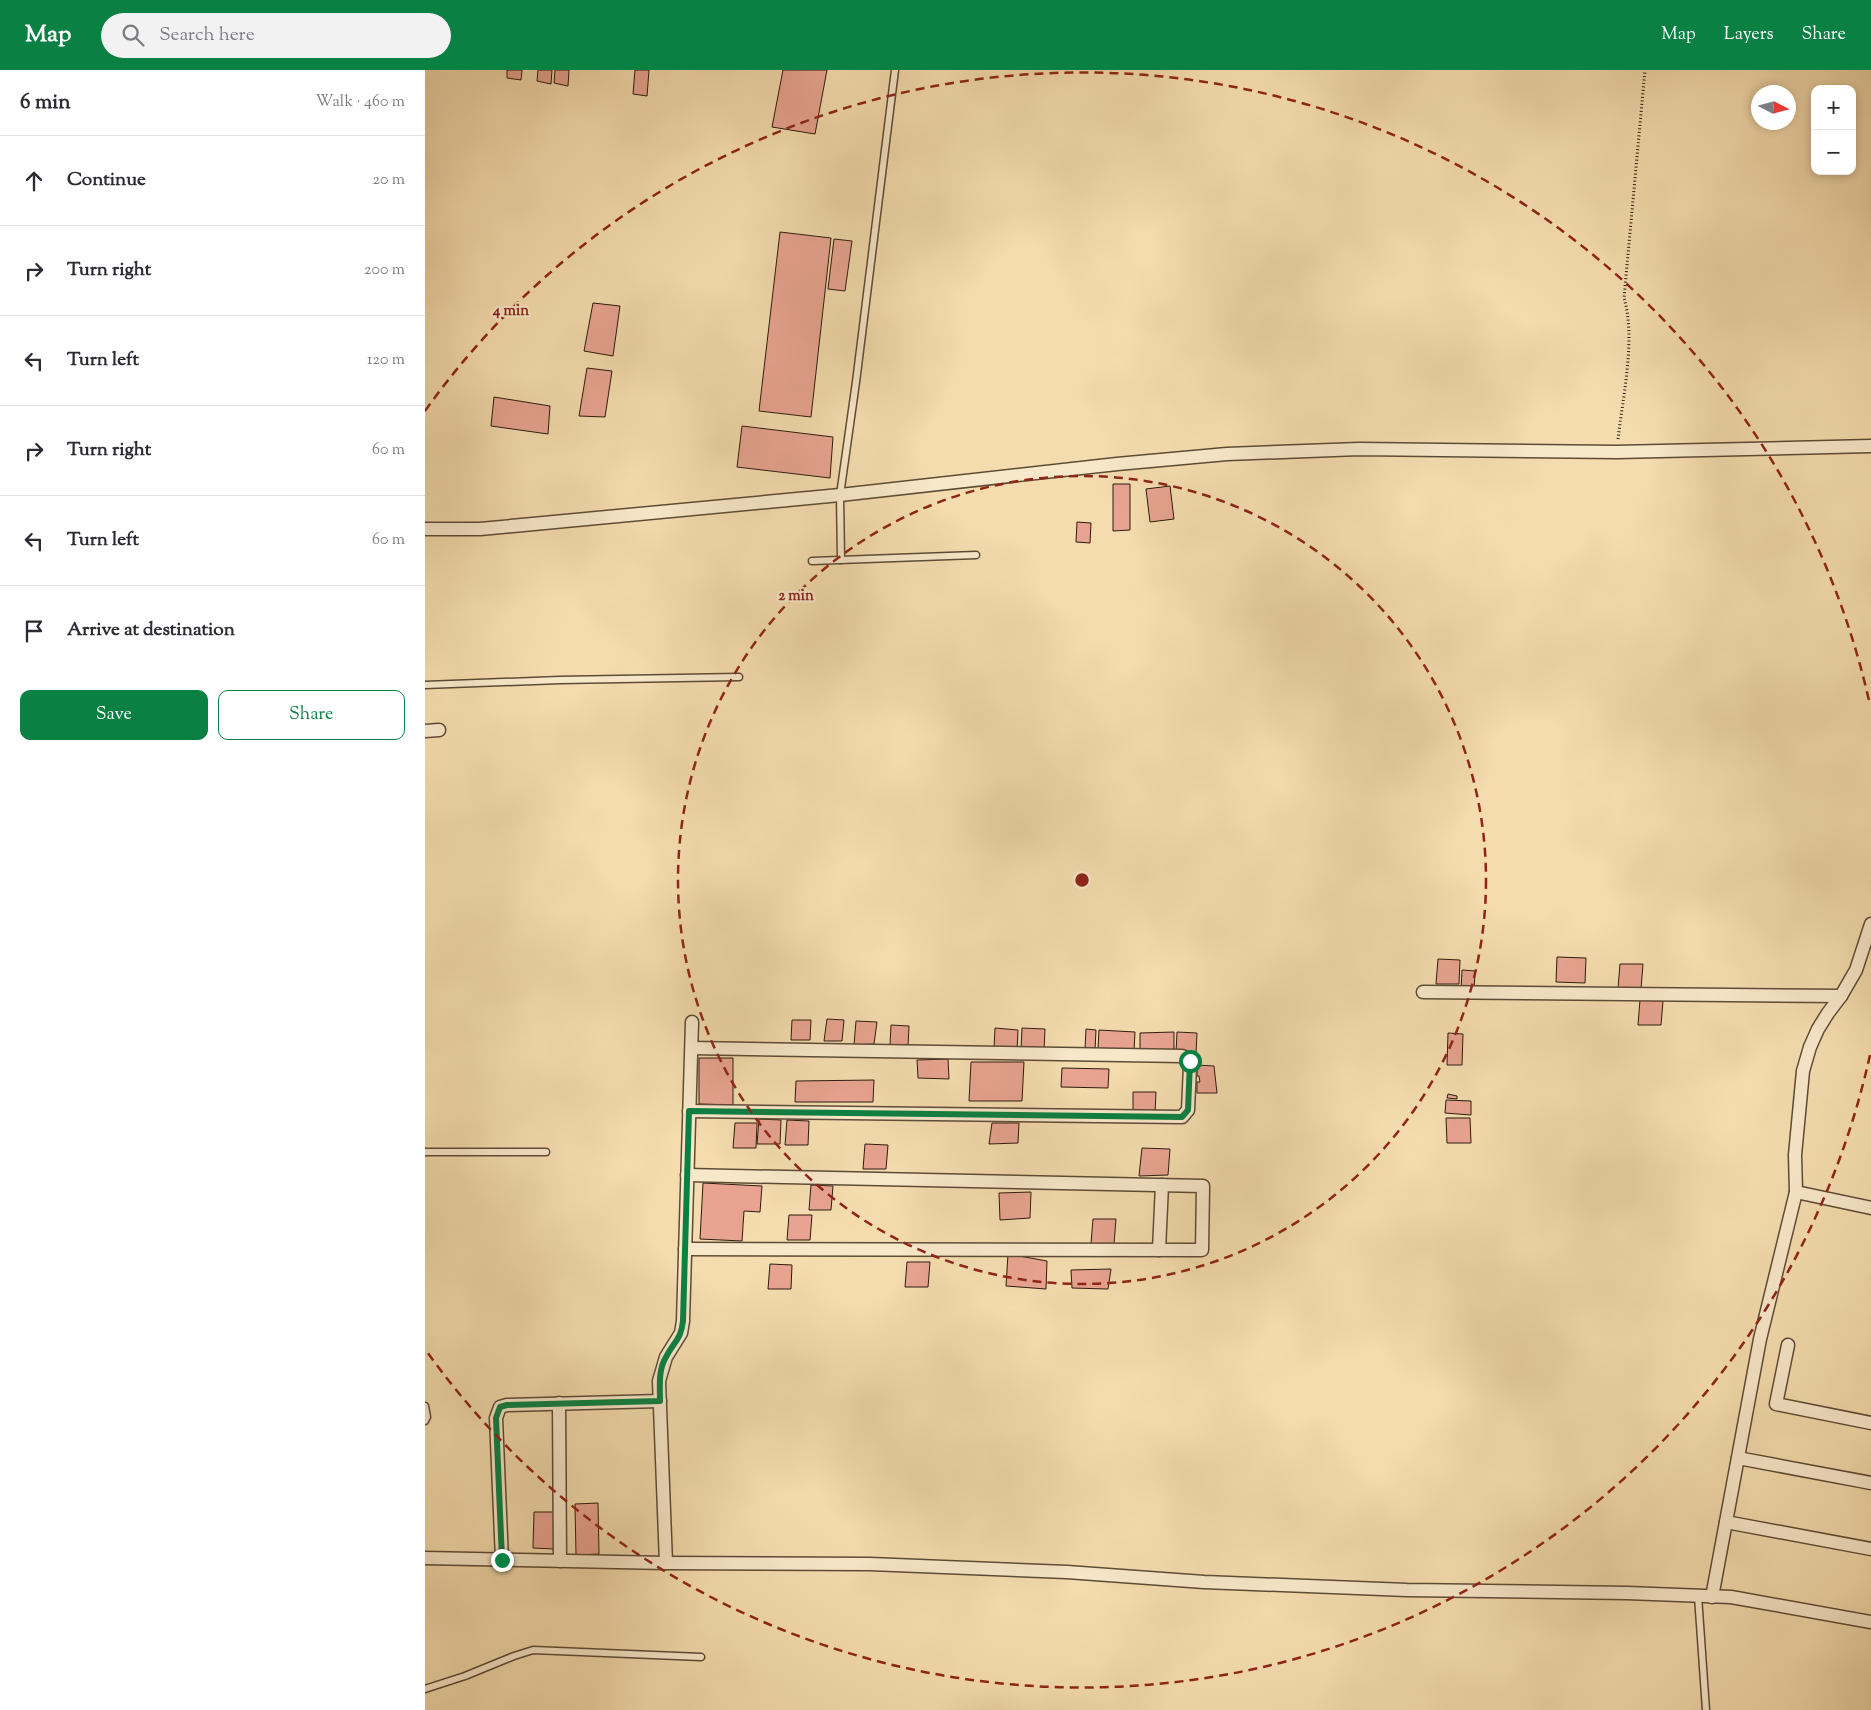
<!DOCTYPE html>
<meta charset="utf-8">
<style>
:root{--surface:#fff;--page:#f2f2f3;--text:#2b2b33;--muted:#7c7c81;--line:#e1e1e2;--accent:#0b8043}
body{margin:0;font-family:"Sorts Mill Goudy",serif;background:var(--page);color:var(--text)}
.controls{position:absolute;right:15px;top:15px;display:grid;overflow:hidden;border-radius:10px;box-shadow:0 2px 8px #0003}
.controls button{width:45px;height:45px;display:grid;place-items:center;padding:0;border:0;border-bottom:1px solid var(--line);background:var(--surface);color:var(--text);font:25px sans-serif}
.compass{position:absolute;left:1326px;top:15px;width:45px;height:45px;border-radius:50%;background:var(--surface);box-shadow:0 2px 8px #0003;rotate:96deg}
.stop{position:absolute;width:15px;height:15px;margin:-11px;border:4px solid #0b8043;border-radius:50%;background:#fff}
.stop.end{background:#0b8043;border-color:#fff;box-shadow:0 1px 5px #0008}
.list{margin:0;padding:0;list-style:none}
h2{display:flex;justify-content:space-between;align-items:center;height:65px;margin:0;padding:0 20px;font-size:21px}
h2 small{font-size:16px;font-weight:400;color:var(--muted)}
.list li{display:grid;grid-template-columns:32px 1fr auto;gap:15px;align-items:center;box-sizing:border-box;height:90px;padding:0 20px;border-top:1px solid var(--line)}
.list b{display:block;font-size:19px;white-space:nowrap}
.list em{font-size:16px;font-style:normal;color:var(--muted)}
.actions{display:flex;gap:10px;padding:15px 20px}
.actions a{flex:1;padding:11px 0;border:1px solid var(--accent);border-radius:10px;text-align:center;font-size:18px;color:var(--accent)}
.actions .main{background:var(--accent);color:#fff}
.icon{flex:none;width:28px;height:28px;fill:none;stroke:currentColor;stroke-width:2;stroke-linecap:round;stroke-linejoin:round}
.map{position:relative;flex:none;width:1446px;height:1640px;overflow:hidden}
header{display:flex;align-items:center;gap:30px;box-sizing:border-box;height:70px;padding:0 25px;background:var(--accent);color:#fff}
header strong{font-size:24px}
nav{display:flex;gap:28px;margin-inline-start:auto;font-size:18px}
.search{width:350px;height:45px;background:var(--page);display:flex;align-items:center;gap:12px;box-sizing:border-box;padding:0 18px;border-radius:28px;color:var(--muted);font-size:19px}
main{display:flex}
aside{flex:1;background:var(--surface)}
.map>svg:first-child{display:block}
</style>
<header>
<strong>Map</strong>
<div class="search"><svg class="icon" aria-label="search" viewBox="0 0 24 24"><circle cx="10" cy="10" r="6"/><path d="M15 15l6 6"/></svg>Search here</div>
<nav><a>Map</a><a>Layers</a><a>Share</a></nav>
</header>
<main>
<aside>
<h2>6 min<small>Walk · 460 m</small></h2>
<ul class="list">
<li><svg class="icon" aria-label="ahead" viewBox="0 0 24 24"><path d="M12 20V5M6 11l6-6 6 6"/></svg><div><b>Continue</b></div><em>20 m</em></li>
<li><svg class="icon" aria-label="right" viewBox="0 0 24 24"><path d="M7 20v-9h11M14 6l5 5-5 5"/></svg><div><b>Turn right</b></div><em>200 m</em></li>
<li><svg class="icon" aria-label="left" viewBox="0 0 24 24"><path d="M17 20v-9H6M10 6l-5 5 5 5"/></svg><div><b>Turn left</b></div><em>120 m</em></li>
<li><svg class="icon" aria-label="right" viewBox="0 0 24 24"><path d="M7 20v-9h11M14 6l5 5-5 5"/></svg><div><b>Turn right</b></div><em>60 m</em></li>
<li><svg class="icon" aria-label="left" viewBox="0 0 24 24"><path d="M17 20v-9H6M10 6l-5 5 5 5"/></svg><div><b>Turn left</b></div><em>60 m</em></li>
<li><svg class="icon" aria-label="arrive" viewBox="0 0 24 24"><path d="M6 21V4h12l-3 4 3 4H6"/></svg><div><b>Arrive at destination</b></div></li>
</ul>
<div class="actions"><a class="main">Save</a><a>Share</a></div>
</aside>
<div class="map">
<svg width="1446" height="1640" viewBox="0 0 1446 1640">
<rect width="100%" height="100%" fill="#f4dcae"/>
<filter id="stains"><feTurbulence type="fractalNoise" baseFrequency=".004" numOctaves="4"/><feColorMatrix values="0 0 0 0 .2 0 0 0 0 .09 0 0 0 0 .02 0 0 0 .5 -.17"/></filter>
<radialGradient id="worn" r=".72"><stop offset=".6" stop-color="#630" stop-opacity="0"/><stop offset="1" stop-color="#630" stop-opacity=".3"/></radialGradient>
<g fill="#e8a491" stroke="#2c1b0e">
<polygon points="82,0 97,0 96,10 82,8"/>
<polygon points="113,0 127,0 126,14 112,11"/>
<polygon points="130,0 144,0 143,16 129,13"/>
<polygon points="210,0 224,0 222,26 208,24"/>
<polygon points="358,0 402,0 390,64 347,57"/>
<polygon points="355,162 406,168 386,347 334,341"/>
<polygon points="409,169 427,171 420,221 403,219"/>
<polygon points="168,233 195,236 188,286 159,281"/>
<polygon points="162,298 187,301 180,347 154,346"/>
<polygon points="69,327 125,336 123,364 66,356"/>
<polygon points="317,356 408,367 405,408 312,397"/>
<polygon points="688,414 705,414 705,460 688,461"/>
<polygon points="745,416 749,449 725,452 721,419"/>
<polygon points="652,452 666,453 665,473 651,472"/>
<polygon points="1132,887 1161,888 1160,913 1131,912"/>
<polygon points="1013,889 1035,890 1034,914 1011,914"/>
<polygon points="1195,894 1218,894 1216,919 1193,918"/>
<polygon points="1037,900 1050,901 1049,921 1036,921"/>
<polygon points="1215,930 1238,931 1236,955 1213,955"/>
<polygon points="402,949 419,950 417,971 399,971"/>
<polygon points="367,950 386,950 385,970 366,970"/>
<polygon points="431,951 452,952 449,974 429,975"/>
<polygon points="466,955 484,956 483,976 465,975"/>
<polygon points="570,958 593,960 592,981 569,979"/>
<polygon points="597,958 620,959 619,981 596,980"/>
<polygon points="661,959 671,960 670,980 660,979"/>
<polygon points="674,960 710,962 709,981 673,979"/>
<polygon points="749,962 749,982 715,982 715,963"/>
<polygon points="752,962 772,963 771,984 751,983"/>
<polygon points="1023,963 1038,964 1037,995 1022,995"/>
<polygon points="274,988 308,988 308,1035 274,1034"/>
<polygon points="523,989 524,1009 493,1008 492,990"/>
<polygon points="546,992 599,992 597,1031 544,1031"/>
<polygon points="772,995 789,996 792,1023 772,1023 772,1012 775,1012 774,1006 772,1006"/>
<polygon points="637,998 684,999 683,1018 636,1017"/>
<polygon points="449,1010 448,1032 370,1032 371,1011"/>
<polygon points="708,1022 731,1022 730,1043 708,1043"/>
<polygon points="1023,1024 1032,1026 1032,1029 1022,1028"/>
<polygon points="1021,1030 1046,1031 1046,1045 1020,1043"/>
<polygon points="1021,1048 1045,1048 1046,1073 1022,1073"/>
<polygon points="334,1049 356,1050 355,1074 332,1074"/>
<polygon points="362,1050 384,1051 383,1075 360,1075"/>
<polygon points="310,1053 332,1053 331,1078 308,1078"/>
<polygon points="567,1053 594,1053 593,1073 564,1074"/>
<polygon points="440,1074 463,1075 461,1099 438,1099"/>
<polygon points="717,1078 745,1079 743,1105 714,1106"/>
<polygon points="278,1113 337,1116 335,1142 319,1141 317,1171 275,1169"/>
<polygon points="386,1115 408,1116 406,1140 384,1140"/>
<polygon points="606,1122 605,1148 575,1150 574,1123"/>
<polygon points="364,1145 387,1145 385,1170 362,1170"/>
<polygon points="668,1149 691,1149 689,1174 666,1174"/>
<polygon points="583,1184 622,1191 621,1219 581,1216"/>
<polygon points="482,1192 505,1192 503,1217 480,1217"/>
<polygon points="345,1194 367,1195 366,1219 343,1219"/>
<polygon points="686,1199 683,1219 647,1218 646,1200"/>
<polygon points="173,1433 174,1484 151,1485 150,1434"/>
<polygon points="109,1442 130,1442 129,1479 108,1478"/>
</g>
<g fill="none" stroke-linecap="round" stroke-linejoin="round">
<defs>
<g id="service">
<polyline points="416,490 415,425 431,312 470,0"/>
<polyline points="387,491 551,485"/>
<polyline points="0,615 135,610 314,607"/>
<polyline points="0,1082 121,1082"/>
<polyline points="0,1336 2,1347 0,1351"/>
<polyline points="1273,1526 1281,1640"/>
<polyline points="0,1619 40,1606 89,1586 108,1580 276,1587"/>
</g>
<g id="minor">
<polyline points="0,459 55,459 415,425 692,394 802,384 934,379 1192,382 1446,376"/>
<polyline points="0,661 14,660"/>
<polyline points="998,922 1416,926"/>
<polyline points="264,1041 757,1047 763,1040 765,996 762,988 757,986 267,978"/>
<polyline points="1371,1122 1446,1138"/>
<polyline points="260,1179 777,1180 778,1116 262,1105"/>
<polyline points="734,1180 737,1115"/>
<polyline points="1363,1275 1351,1334 1446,1353"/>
<polyline points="134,1333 135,1491"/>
<polyline points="1313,1388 1446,1413"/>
<polyline points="1301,1452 1446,1479"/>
<polyline points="0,1488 241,1493 445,1494 642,1502 779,1512 982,1520 1202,1523 1306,1527 1446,1552"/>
<polyline points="77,1490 71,1348 75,1337 82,1335 235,1331"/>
<polyline points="241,1493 234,1311 241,1287 256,1263 258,1251 267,952"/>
<polyline points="1287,1527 1335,1269 1371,1122 1370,1085 1378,1001 1385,977 1393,959 1403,943 1416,926 1431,900 1446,854"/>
</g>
</defs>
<use href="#service" stroke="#5e4b36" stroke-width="9"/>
<use href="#minor" stroke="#5e4b36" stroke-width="15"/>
<path stroke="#2c1b0e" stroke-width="3" stroke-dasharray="1 2.5" stroke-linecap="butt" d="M1193 369C1198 326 1211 268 1199 228L1220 0"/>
<use href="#service" stroke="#f8e8ca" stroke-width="6"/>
<use href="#minor" stroke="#f8e8ca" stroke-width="12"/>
</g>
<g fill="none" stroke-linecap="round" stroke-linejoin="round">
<path stroke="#0b8043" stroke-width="6" d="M77 1490 71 1348 75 1337 82 1335 235 1331C235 1316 233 1300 241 1287 249 1271 256 1270 258 1251L264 1041 757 1047 763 1040 765 991"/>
</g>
<g fill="none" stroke="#8f2418" stroke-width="2.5" stroke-dasharray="9 6">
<circle cx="657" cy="810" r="404"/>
<path d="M1445 985A807 807 0 0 1 0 1279M0 341A807 807 0 0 1 1445 635"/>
</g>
<circle cx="657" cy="810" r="8" fill="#8f2418" stroke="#f8e8ca" stroke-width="2.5"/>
<g font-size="15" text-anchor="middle" font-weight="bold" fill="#8f2418" stroke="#f8e8ca" stroke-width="4.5" stroke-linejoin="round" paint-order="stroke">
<text x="86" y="245">4 min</text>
<text x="371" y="530">2 min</text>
</g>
<rect width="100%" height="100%" filter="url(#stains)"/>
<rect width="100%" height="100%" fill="url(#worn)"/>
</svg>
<div class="controls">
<button>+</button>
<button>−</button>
</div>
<svg class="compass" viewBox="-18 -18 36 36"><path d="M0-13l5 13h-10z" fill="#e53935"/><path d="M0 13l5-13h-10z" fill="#7c7c81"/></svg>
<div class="stop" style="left:765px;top:991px"></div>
<div class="stop end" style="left:77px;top:1490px"></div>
</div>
</main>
